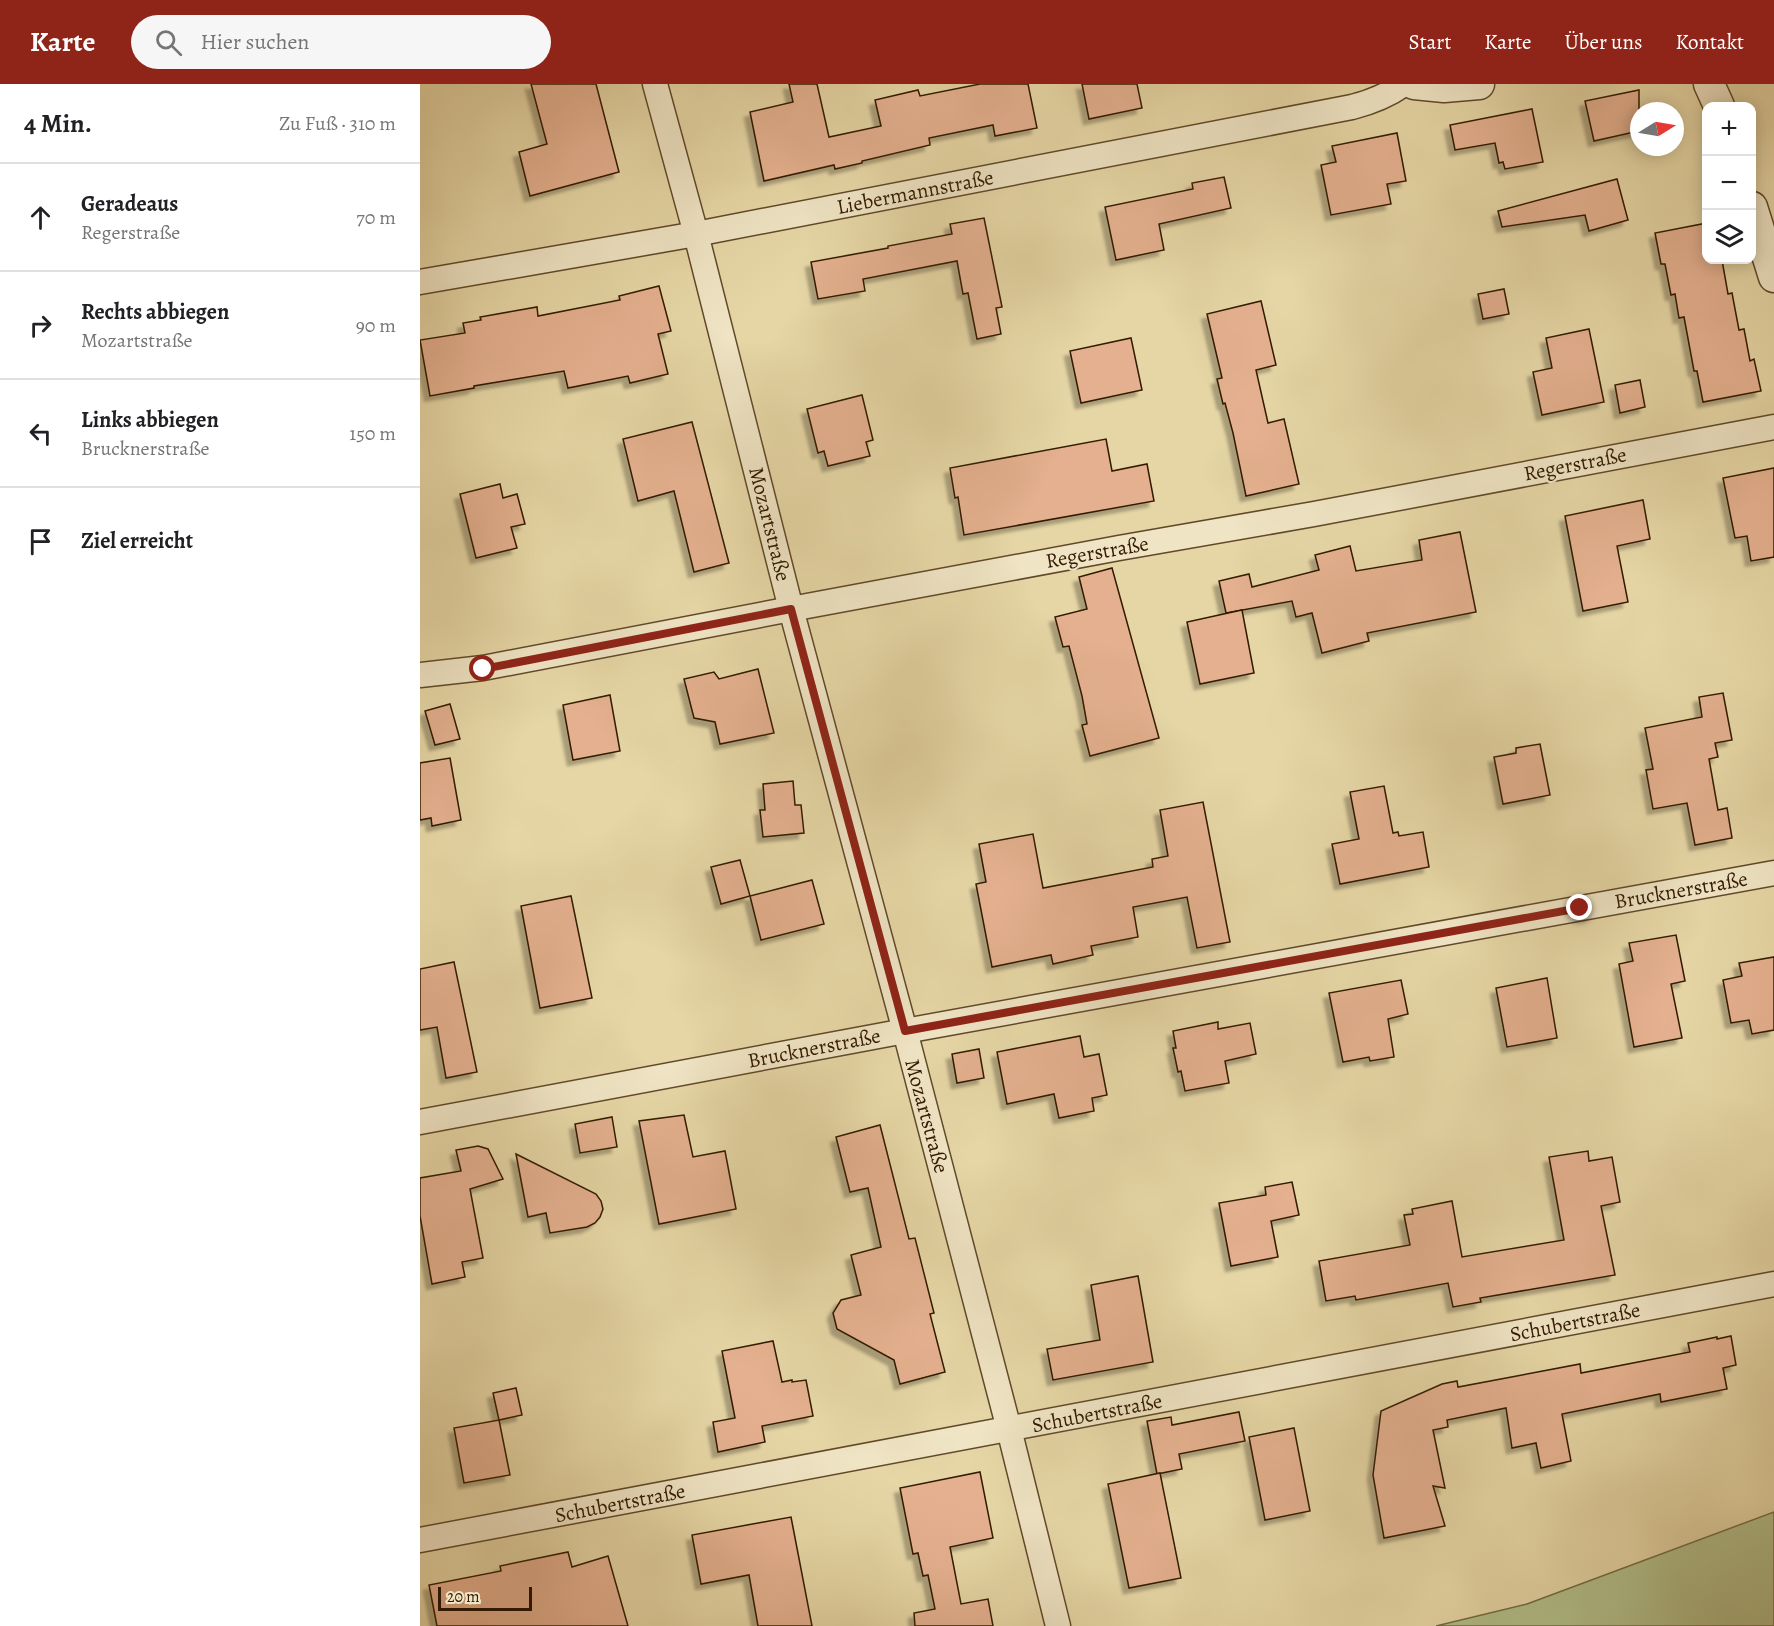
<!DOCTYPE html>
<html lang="de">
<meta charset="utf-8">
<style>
:root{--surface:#fff;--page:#f6f6f6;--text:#202124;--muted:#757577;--line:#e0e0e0;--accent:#8f2418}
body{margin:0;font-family:Alegreya,serif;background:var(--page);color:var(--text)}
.controls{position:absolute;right:18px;top:18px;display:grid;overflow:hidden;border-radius:12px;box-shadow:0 3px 15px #0003}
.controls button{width:54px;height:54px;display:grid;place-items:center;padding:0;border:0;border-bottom:2px solid var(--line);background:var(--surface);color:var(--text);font:30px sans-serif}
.compass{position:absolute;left:1210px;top:18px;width:54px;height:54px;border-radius:50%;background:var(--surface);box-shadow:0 3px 15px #0003;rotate:79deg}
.scale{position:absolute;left:18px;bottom:15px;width:94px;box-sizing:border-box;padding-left:6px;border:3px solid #331a00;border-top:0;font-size:16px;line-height:21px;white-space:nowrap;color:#331a00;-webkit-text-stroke:4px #efe4c4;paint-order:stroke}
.stop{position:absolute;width:18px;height:18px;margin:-14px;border:4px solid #8f2418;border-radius:50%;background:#fff}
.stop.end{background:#8f2418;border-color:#fff;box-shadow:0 2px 6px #0008}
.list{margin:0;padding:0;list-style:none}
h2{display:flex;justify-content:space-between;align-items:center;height:78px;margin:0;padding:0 24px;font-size:26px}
h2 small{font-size:20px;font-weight:400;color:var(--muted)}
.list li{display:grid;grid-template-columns:39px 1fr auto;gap:18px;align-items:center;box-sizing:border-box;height:108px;padding:0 24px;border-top:2px solid var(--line)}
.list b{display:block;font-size:22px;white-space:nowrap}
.list p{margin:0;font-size:20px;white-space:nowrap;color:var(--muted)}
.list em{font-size:20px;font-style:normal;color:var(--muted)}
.icon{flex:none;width:33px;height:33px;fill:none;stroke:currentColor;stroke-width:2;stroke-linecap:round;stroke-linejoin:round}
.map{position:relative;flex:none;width:1354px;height:1542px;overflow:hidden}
header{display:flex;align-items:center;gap:36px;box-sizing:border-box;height:84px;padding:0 30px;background:var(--accent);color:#fff}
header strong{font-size:28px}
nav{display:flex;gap:33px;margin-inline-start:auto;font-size:21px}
.search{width:420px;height:54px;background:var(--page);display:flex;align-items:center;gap:15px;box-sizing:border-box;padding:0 21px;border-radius:33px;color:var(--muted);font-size:22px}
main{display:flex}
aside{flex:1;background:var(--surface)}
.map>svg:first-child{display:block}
</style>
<header>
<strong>Karte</strong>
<div class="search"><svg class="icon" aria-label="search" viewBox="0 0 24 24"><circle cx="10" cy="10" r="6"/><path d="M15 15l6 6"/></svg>Hier suchen</div>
<nav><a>Start</a><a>Karte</a><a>Über uns</a><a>Kontakt</a></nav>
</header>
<main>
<aside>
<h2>4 Min.<small>Zu Fuß · 310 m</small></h2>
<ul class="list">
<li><svg class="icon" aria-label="ahead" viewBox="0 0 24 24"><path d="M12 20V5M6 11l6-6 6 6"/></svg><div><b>Geradeaus</b><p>Regerstraße</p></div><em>70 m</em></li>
<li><svg class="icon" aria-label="right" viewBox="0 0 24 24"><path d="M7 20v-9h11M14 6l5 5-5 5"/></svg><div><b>Rechts abbiegen</b><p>Mozartstraße</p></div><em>90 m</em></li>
<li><svg class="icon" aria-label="left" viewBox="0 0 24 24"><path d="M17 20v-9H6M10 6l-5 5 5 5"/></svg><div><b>Links abbiegen</b><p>Brucknerstraße</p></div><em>150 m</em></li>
<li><svg class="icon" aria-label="arrive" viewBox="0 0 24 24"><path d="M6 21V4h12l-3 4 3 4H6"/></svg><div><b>Ziel erreicht</b></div></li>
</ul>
</aside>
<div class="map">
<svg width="1354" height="1542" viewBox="0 0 1354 1542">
<defs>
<filter id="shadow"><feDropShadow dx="-5.5" dy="5.5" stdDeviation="1.5" flood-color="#0004"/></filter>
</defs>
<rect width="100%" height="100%" fill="#e6d6a5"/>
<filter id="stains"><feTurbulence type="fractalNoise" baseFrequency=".00333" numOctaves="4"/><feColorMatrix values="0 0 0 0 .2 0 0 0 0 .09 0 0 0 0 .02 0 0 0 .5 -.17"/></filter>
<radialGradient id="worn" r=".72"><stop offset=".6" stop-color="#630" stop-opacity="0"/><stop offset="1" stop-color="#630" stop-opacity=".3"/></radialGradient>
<polygon fill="#b1be89" stroke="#726c44" stroke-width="1.5" points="1354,1428 1354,1542 1016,1542 1107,1520"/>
<g fill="#e4b08f" stroke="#331a00" stroke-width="1.5" filter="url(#shadow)">
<polygon points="111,0 176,0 199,88 110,112 99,68 127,60"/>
<polygon points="369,0 397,0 409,53 461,42 455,16 498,6 500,12 560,0 608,0 617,44 575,52 573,41 509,54 510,61 442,77 442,79 415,85 414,81 344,97 330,28 373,18"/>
<polygon points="662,0 717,0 722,24 669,35"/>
<polygon points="1219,6 1219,47 1174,57 1165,17"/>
<polygon points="1112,25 1123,78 1085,85 1083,78 1079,79 1075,59 1035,66 1030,41"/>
<polygon points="977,49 986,97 967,100 971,120 911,131 901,81 916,78 912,62"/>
<polygon points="804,93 811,124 739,140 744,166 696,176 685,123 773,105 772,99"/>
<polygon points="1197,95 1208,136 1169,147 1165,131 1082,143 1078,127"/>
<polygon points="564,134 582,223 576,224 581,250 557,255 548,209 543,210 537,177 443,195 445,207 398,215 391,178 468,164 468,162 532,150 530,140"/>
<polygon points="1287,139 1287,176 1302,176 1308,210 1312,209 1319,246 1324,245 1330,277 1334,275 1341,307 1283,318 1277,287 1274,287 1264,233 1259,234 1255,210 1251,211 1245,180 1241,180 1235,149"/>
<polygon points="239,202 251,247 238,250 248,290 210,299 208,292 148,304 144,287 54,302 54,304 10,312 0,256 45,249 43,239 61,236 60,233 117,223 118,232 200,216 199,212"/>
<polygon points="1084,205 1089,230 1063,235 1058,210"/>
<polygon points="841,217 856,281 836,286 848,339 864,335 879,400 826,412 813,349 805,319 803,320 797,295 802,294 787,230"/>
<polygon points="1169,245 1184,318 1122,331 1113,288 1132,284 1126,254"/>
<polygon points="711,254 722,306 661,319 650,267"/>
<polygon points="1220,296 1225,323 1200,329 1195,301"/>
<polygon points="442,311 453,356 446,358 450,372 408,382 404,367 398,369 387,325"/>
<polygon points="272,338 309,479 274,488 254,407 218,417 203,355"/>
<polygon points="686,355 692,387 727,380 734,417 544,451 538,413 535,414 530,384"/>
<polygon points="1354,384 1354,473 1331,477 1327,452 1315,454 1303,394"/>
<polygon points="80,400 83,414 97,410 105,440 91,443 97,464 56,474 40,410"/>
<polygon points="1223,416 1230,455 1197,462 1208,518 1163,527 1145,432"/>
<polygon points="1040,448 1056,528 947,549 949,557 902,569 892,529 876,533 872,517 806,529 799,497 829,490 832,503 899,486 895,471 930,462 936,487 1002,476 999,456"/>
<polygon points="692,484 739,654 670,672 662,641 667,640 662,612 649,562 643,563 635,533 667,525 659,493"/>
<polygon points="822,526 834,589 780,600 767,538"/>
<polygon points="338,585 354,649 300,660 295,638 274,634 264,595 294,588 299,595"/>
<polygon points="1303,609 1312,656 1295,659 1298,673 1289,675 1298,726 1307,724 1312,754 1275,761 1267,719 1233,725 1226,686 1233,685 1225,644 1282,633 1279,613"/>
<polygon points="190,611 200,667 153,676 143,621"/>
<polygon points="30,620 40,655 15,661 5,627"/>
<polygon points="1120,660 1130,711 1083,720 1074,673 1096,669 1096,664"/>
<polygon points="30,674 41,736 12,742 11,734 0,736 0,679"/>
<polygon points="373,697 375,721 381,721 384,749 343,753 340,726 345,726 343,700"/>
<polygon points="964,702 973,749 978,748 979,752 1003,748 1009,783 920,800 912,760 939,755 930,708"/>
<polygon points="783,718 810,858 777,864 767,813 713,823 718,853 671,862 673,871 633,880 631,871 572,883 556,800 566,798 559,760 613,750 623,804 733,783 732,775 748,772 740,726"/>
<polygon points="320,776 330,812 301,820 291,783"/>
<polygon points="392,796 404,840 341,856 330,812"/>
<polygon points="151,812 172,914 120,924 101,822"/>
<polygon points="1256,851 1265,897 1251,900 1262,954 1214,963 1199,880 1213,877 1209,859"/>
<polygon points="1354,873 1354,946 1332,950 1329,936 1311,939 1303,896 1322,892 1319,879"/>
<polygon points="34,878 57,988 26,994 17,943 0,946 0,885"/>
<polygon points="1127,894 1137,954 1087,963 1076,904"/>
<polygon points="981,896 988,930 968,935 974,973 950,977 949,973 923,978 909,909"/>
<polygon points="798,938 798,945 830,939 836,970 805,977 809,999 765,1007 761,987 758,988 753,964 756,964 753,947"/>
<polygon points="660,952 664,973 679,970 687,1011 672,1014 674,1027 639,1034 634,1010 587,1020 577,968"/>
<polygon points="559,965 564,994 537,999 532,970"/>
<polygon points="264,1031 273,1073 305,1067 316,1125 239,1140 219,1037"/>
<polygon points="192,1033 197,1063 160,1069 155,1040"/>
<polygon points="460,1041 489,1155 495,1154 514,1229 510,1230 525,1288 480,1300 474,1276 417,1245 413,1229 421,1216 441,1211 431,1171 461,1163 448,1104 430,1108 416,1053"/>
<polygon points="58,1062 68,1065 83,1095 50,1105 63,1174 42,1178 45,1193 12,1200 0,1132 0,1094 41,1087 36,1066"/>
<polygon points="1168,1067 1169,1077 1192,1073 1200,1118 1181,1122 1195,1191 1060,1214 1061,1218 1033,1223 1028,1199 936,1216 935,1212 906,1217 899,1177 990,1161 984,1131 993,1130 992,1125 1032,1117 1042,1173 1144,1156 1129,1073"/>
<polygon points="96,1070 176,1110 181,1117 183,1125 180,1133 175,1139 167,1143 130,1149 126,1129 108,1133"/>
<polygon points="872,1098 879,1131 851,1137 858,1173 811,1182 799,1119 846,1111 845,1103"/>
<polygon points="718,1192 733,1278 633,1296 627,1265 680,1256 671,1201"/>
<polygon points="1311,1252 1316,1281 1303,1284 1307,1305 1241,1318 1240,1310 1142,1330 1151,1377 1121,1384 1116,1359 1092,1364 1086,1324 1027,1336 1028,1343 1013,1346 1025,1404 1013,1402 1025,1442 964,1454 953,1391 961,1327 1022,1300 1037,1297 1038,1303 1160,1280 1161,1289 1270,1268 1268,1259 1297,1253 1297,1255"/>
<polygon points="353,1257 362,1298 372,1296 372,1298 386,1296 393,1332 342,1342 345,1358 298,1368 293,1338 315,1334 302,1267"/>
<polygon points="96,1304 102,1331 79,1336 73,1309"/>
<polygon points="819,1328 825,1357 759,1370 762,1385 737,1390 727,1337 751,1333 752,1341"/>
<polygon points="79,1336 90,1391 44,1399 34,1344"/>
<polygon points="874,1344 890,1427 845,1436 829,1353"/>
<polygon points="560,1388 573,1454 530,1463 541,1520 568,1515 573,1542 495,1542 494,1529 515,1525 508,1491 503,1492 498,1469 493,1470 480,1404"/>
<polygon points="740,1389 761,1494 709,1504 688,1400"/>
<polygon points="371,1433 392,1542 338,1542 329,1491 281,1500 272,1451"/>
<polygon points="148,1468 152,1483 188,1472 208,1542 17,1542 9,1501 81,1487 80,1482"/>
</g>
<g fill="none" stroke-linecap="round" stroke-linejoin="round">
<defs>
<g id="minor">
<polyline points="235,0 276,150 371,525 485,947 589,1345 638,1542"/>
<path d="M0 198 276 150 932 23C952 18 967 12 984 0"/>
<polyline points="0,591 63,584 371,525 699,464 894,430 1354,343"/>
<polyline points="0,1038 485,947 1354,789"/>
<polyline points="0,1456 1354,1200"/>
</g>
<g id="tertiary">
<polyline points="994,0 1024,3 1059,0"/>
<polyline points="1289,0 1299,22"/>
<polyline points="1332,123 1354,193"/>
</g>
</defs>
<use href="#minor" stroke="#604929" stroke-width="27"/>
<use href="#tertiary" stroke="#604929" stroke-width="33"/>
<use href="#minor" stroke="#efe4c4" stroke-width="24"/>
<use href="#tertiary" stroke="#efe4c4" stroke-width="30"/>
</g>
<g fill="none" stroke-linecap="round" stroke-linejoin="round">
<polyline stroke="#8f2418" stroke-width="8" points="63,585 371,525 485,947 1160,824"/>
</g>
<g text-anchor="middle" stroke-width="4.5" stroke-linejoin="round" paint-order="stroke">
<g font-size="21" fill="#331a00" stroke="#efe4c4">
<text transform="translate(495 108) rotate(-11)" y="7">Liebermannstraße</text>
<text transform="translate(1155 380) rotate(-11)" y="7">Regerstraße</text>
<text transform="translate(350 440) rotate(76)" y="7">Mozartstraße</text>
<text transform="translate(677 468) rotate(-10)" y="7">Regerstraße</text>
<text transform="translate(1261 806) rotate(-10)" y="7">Brucknerstraße</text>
<text transform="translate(394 964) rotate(-11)" y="7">Brucknerstraße</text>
<text transform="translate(507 1032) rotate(75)" y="7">Mozartstraße</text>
<text transform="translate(1155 1238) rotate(-11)" y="7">Schubertstraße</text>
<text transform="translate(677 1329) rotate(-11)" y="7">Schubertstraße</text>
<text transform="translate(200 1419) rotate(-11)" y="7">Schubertstraße</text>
</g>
</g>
<rect width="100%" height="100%" filter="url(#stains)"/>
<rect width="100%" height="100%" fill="url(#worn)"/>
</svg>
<div class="controls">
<button>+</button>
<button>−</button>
<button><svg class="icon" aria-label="layers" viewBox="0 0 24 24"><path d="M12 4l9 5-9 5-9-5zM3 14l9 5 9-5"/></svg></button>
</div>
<svg class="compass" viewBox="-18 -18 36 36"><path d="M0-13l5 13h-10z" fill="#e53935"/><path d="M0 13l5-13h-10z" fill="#757577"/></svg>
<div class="scale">20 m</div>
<div class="stop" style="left:63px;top:585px"></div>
<div class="stop end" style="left:1160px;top:824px"></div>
</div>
</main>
